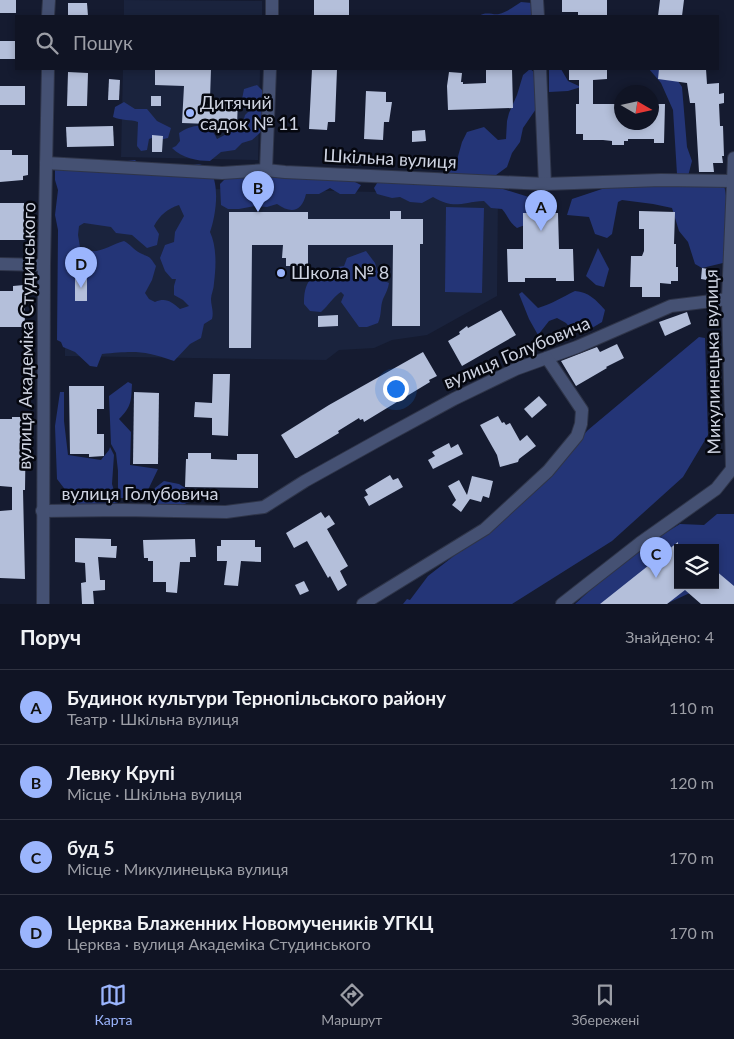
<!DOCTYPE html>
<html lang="uk">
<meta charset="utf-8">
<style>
:root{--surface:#101424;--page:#191d2c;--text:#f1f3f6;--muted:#9c9ea6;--line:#303341;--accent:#9bb5fd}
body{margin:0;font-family:Lato,sans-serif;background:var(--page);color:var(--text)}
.controls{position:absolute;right:15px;bottom:15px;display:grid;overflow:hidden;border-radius:0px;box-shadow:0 2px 8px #0003}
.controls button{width:45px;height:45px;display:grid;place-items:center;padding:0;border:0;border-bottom:1px solid var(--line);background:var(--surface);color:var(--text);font:25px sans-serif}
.compass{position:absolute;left:614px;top:85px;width:45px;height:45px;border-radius:50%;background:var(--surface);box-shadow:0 2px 8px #0003;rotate:99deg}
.you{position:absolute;left:395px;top:388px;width:18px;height:18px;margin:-12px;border:4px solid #fff;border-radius:50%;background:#1a73e8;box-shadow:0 0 0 8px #1a73e833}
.badge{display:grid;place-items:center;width:32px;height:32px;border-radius:50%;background:var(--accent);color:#111;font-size:16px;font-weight:700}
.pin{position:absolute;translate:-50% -41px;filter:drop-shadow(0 1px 2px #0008)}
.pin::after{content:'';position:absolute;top:26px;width:18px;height:15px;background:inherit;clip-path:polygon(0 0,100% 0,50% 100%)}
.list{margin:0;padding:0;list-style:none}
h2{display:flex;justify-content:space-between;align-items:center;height:65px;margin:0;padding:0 20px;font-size:21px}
h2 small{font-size:16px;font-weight:400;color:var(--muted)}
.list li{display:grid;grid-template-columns:32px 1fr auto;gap:15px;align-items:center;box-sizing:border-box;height:75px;padding:0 20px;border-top:1px solid var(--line)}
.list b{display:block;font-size:19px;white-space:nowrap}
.list p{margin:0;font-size:16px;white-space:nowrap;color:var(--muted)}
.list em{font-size:16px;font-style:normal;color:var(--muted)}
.icon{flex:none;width:28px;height:28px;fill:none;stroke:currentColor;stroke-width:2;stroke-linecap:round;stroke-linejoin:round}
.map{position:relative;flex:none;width:734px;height:604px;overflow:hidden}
.search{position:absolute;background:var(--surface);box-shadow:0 2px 8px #0003;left:15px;right:15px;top:15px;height:55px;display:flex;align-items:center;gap:12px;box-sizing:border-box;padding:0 18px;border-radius:0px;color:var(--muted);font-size:19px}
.sheet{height:365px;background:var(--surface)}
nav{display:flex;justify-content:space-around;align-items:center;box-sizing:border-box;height:70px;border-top:1px solid var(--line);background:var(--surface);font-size:14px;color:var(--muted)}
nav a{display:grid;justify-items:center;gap:2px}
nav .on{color:var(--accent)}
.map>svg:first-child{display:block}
</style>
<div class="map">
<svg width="734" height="604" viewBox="0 0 734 604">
<rect width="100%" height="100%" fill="#151b30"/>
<g fill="#1a233d">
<polygon points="124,0 262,1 262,16 124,16"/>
<polygon points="123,69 260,69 258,160 121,157"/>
<polygon points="249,189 498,195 497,296 427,335 392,340 374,348 339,350 326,360 65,356 64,190"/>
</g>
<g fill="#243577" fill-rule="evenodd">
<path d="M521 2 532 3 540 16H479C486 11 492 15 499 14 507 12 515 6 521 2Z"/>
<path d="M530 69 537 74 538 106 523 128 520 142 512 153 507 167 492 178 500 188 532 198 542 210 533 222 517 228C509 222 508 216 502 209L491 208 484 201C461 202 455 210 433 197L422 203 410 202 400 197 392 198 377 194 374 188 379 180 446 175 455 167 462 142 467 132 484 127 498 140 506 139 507 121 509 113 517 95 523 75Z"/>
<polygon points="549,69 561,69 568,81 581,87 568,91 549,92"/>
<polygon points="649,69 661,69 662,72 678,81 682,87 687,147 692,161 687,180 677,174 673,110 661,83"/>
<path d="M257 85 264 92 262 131 252 140 242 143 235 150 221 152 210 161C197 161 182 158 172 148L176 146 180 141 179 133C193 124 209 121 217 139L242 126 245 115 250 110V106L242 99 244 89Z"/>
<path d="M124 102 135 109H147L157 121 171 128 168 138 159 140 154 137 149 139 147 150 141 151 137 146 138 122C130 119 122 121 113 117L115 107Z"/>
<path d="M135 160 140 165C156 165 172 167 187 166 192 166 198 163 202 165 223 172 216 216 210 232 217 247 216 267 214 283 214 289 211 294 211 299 211 306 214 311 212 319L204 324 201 338 190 344 174 361C143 350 134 351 102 354L97 367 90 366 75 352 63 347 61 342 57 340 58 230 55 215 58 190 55 180V170L61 166 116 165 127 161ZM179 205 184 216 175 232 174 242 165 245 160 258 165 271 172 279H176L174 286V295L183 300 189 306 180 309C172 302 166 297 155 302L149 299 145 293 152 280 156 266C149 255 150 258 140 253 134 250 130 244 124 241 109 245 95 258 80 247L78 235 79 226 84 223 111 227 116 233 132 235 147 248 157 245 159 234 154 226C160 215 167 209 179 205Z"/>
<path d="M237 167 339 181 349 179 361 185 355 194H340L330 188 319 194H306C302 212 291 214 277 204L267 207 255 206 239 209H228L221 205 220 184Z"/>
<polygon points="617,184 724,184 727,202 723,263 702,268 695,264 688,242 679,231 672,208 653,204 622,200 618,202 612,234 607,238 595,234 589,217 567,215 572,199"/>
<polygon points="446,207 484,208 482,293 445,292"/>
<polygon points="598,248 609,269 604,287 596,285 586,276"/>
<path d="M366 251 375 263 380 279 389 283C388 289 386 293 383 299 380 307 382 314 378 323L367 327H359L341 302 344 295 341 292C334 296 328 306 321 312L310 311 304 304C304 287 307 279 322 270L331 276 330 268 344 266 347 258Z"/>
<path d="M575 291C589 292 596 300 605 310L602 322 587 331 575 333 566 323 557 318 549 321 538 335 529 319 519 294 522 292 538 308C552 304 562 297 575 291Z"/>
<polygon points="699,337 705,338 708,435 683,477 612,541 512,604 403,604 407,599 410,600 428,576 508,514 588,430"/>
<path d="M128 382 132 384C131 401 132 406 119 419L131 432 130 465 158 469 147 492 138 493 131 498H118V471L116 453 111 444 109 396Z"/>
<polygon points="60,392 64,392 64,421 68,455 101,460 109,450 110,447 114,455 112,484 118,504 85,506 71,502 70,496 57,479 55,426"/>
<polygon points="164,481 179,484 195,494 195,499 172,510 163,510 152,501 155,488"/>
<path d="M717 514H734V604L692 592 666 604H575L607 575 639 549 680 524 704 525ZM678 548H715V585H678Z"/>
</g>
<g fill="#b4bfda">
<rect x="0" y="0" width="16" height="13"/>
<rect x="314" y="0" width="35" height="16"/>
<polygon points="562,0 607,0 607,16 578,16 578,12 562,12"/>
<polygon points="660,0 684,0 682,16 658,16"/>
<polygon points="68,3 87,3 88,16 68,16"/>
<rect x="0" y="41" width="16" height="18"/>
<polygon points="155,69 211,69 210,99 238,100 237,125 182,123 184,86 155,85"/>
<polygon points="312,69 337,69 335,122 328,122 327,130 309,129"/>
<polygon points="486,69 512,69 513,108 448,110 447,86 449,72 462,73 461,82 463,82 463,84 486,83"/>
<polygon points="569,69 607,69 607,79 593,80 593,104 622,104 622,122 652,122 652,104 665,104 664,143 654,143 654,139 628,139 628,141 624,141 624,145 612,145 612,141 603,140 583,140 583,134 576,134 576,104 579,104 579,80 569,80"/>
<polygon points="659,69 706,69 707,84 719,83 719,94 724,93 724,103 719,104 720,126 723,126 724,156 722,156 723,163 713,163 714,172 699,172 695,103 690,103 687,83 658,79"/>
<polygon points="68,72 88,73 87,106 67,106"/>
<polygon points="109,79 120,80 119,100 108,100"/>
<rect x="0" y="86" width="25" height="19"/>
<polygon points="366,91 386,92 386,102 392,102 389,122 384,122 383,140 364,139"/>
<rect x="151" y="96" width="10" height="10"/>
<polygon points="113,126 114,146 67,147 66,127"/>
<polygon points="425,130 426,141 412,142 412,131"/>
<polygon points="152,135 163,136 162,152 152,152"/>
<polygon points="0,150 12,150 12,155 28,155 28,175 23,176 23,180 0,182"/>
<polygon points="0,203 24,203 25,240 0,240"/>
<polygon points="390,211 401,211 401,219 423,219 423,244 420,244 420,326 392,326 393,245 308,245 308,266 286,266 286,258 282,258 283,245 252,245 251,348 229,348 229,212 308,212 308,219 390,219"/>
<polygon points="639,211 675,212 674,244 676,244 676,267 678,267 678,281 671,281 671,284 660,283 660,297 642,297 642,287 630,287 631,256 642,256 644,251 644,229 639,229"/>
<polygon points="523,213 558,213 559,249 573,249 574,281 556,281 556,278 525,278 525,282 508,282 507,249 523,249"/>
<polygon points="702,268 714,270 713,281 701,279"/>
<polygon points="75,275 87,276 87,301 75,301"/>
<polygon points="24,285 25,327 0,327 0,291 13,291 13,286"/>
<polygon points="501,310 516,335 462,366 448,341 460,334 459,332 467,326 468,328"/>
<polygon points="687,312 691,324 665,336 659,322"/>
<polygon points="338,315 338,326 318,327 318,316"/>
<polygon points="617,344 624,358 606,367 607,368 576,386 561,361 597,347 600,352"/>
<polygon points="423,352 437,376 429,380 430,382 364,422 363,419 360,420 359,418 338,431 339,433 297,458 295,458 281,435 329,405"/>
<polygon points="213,374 230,374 228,436 212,435 212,418 194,417 195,402 212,403"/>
<polygon points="69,386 104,386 104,409 97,409 97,434 104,434 104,456 89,457 89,454 70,454"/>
<polygon points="134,392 159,393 158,464 133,464"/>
<polygon points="539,396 547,405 532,418 524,409"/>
<polygon points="498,416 502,423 504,422 506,425 510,423 520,441 527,435 536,446 519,459 518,462 500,467 497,455 480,425"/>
<polygon points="12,417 26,417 25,490 23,490 25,579 0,578 0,511 12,510 12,487 0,486 0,419 12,419"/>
<polygon points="449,443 451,448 458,444 463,454 433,469 428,460 435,456 432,452"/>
<polygon points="188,453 211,453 211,459 237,460 237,454 258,454 258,488 185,487 186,459 188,459"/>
<polygon points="390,475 393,480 398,478 403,487 369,506 364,497 368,495 365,490"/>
<polygon points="472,476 493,481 489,498 483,496 481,502 470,499 461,512 452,505 456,500 448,486 459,480 467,495"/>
<polygon points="321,512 325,518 329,515 335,524 327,529 348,566 340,571 347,585 338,591 330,576 328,578 307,541 294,548 286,533"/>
<polygon points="75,538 111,539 111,546 117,546 116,558 98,557 100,580 105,580 105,590 93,591 94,604 82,604 81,583 86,582 85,563 75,562"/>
<polygon points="195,539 196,557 190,557 190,562 180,562 177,593 166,592 166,582 153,582 153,561 148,561 148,558 144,558 143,540"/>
<polygon points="221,540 255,540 255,547 261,547 261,562 241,561 238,586 224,585 227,561 217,561 217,546 221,546"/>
<polygon points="678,542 678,585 715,585 715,570 734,586 734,604 701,604 685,590 667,604 600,604"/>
<polygon points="304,581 309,591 300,595 295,585"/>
</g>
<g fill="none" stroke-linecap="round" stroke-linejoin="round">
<defs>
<g id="street">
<polyline points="537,0 538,16"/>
<polyline points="48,16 49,0"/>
<polyline points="272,16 272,0"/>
<polyline points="540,69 545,184"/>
<polyline points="46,163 222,173 266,170 285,172 545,184 661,180 733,181"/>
<polyline points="266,170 270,69"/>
<polyline points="0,264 44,265"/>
<polyline points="42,511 123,510 226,512 264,507 305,481 386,436 454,399 516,369 577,347 671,306 728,299"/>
<polyline points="43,604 44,265 48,69"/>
<polyline points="363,604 485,529 548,471 577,436 581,424 582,410 547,358"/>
<polyline points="562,604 640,543 716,489 732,469 728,299 734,158"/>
</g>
</defs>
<use href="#street" stroke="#2f3549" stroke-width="14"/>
<use href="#street" stroke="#455173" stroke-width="12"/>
</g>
<g fill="#9bb5fd" stroke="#05070f" stroke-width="2">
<circle cx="190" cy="113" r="5"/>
<circle cx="281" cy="273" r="5"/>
</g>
<g text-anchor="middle" stroke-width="5" stroke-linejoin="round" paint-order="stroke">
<g font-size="18" fill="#ced3e1" stroke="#05070f" text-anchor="start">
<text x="200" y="109">Дитячий<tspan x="200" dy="21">садок № 11</tspan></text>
<text x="291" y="279">Школа № 8</text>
</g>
<g font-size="18" fill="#ced3e1" stroke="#05070f">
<text transform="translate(390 159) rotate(3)" y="6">Шкільна вулиця</text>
<text transform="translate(27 336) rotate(-89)" y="6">вулиця Академіка Студинського</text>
<text transform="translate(517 353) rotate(-23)" y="6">вулиця Голубовича</text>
<text transform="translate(713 362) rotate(-91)" y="6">Микулинецька вулиця</text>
<text x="140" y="500">вулиця Голубовича</text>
</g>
</g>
</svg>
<div class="controls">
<button><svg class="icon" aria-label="layers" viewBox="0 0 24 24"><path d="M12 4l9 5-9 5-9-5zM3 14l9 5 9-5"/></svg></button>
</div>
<svg class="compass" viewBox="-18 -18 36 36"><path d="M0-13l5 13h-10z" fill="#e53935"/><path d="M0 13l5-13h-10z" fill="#9c9ea6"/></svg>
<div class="you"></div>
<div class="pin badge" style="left:541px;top:231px">A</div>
<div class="pin badge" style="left:258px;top:212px">B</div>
<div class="pin badge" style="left:656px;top:578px">C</div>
<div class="pin badge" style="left:81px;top:288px">D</div>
<div class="search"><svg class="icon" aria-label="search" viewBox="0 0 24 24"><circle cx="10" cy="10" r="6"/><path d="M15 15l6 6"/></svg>Пошук</div>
</div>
<section class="sheet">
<h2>Поруч<small>Знайдено: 4</small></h2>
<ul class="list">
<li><span class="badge">A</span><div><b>Будинок культури Тернопільського району</b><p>Театр · Шкільна вулиця</p></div><em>110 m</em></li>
<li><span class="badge">B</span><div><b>Левку Крупі</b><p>Місце · Шкільна вулиця</p></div><em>120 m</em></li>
<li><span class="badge">C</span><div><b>буд 5</b><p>Місце · Микулинецька вулиця</p></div><em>170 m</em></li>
<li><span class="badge">D</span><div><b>Церква Блаженних Новомучеників УГКЦ</b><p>Церква · вулиця Академіка Студинського</p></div><em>170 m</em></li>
</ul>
</section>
<nav>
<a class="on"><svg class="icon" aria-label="map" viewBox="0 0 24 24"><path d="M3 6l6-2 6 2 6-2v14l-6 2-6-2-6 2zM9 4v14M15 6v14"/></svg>Карта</a>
<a><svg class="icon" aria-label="directions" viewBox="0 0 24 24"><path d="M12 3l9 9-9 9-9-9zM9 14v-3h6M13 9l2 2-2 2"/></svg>Маршрут</a>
<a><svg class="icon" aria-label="saved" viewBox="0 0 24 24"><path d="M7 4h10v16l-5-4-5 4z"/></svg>Збережені</a>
</nav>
